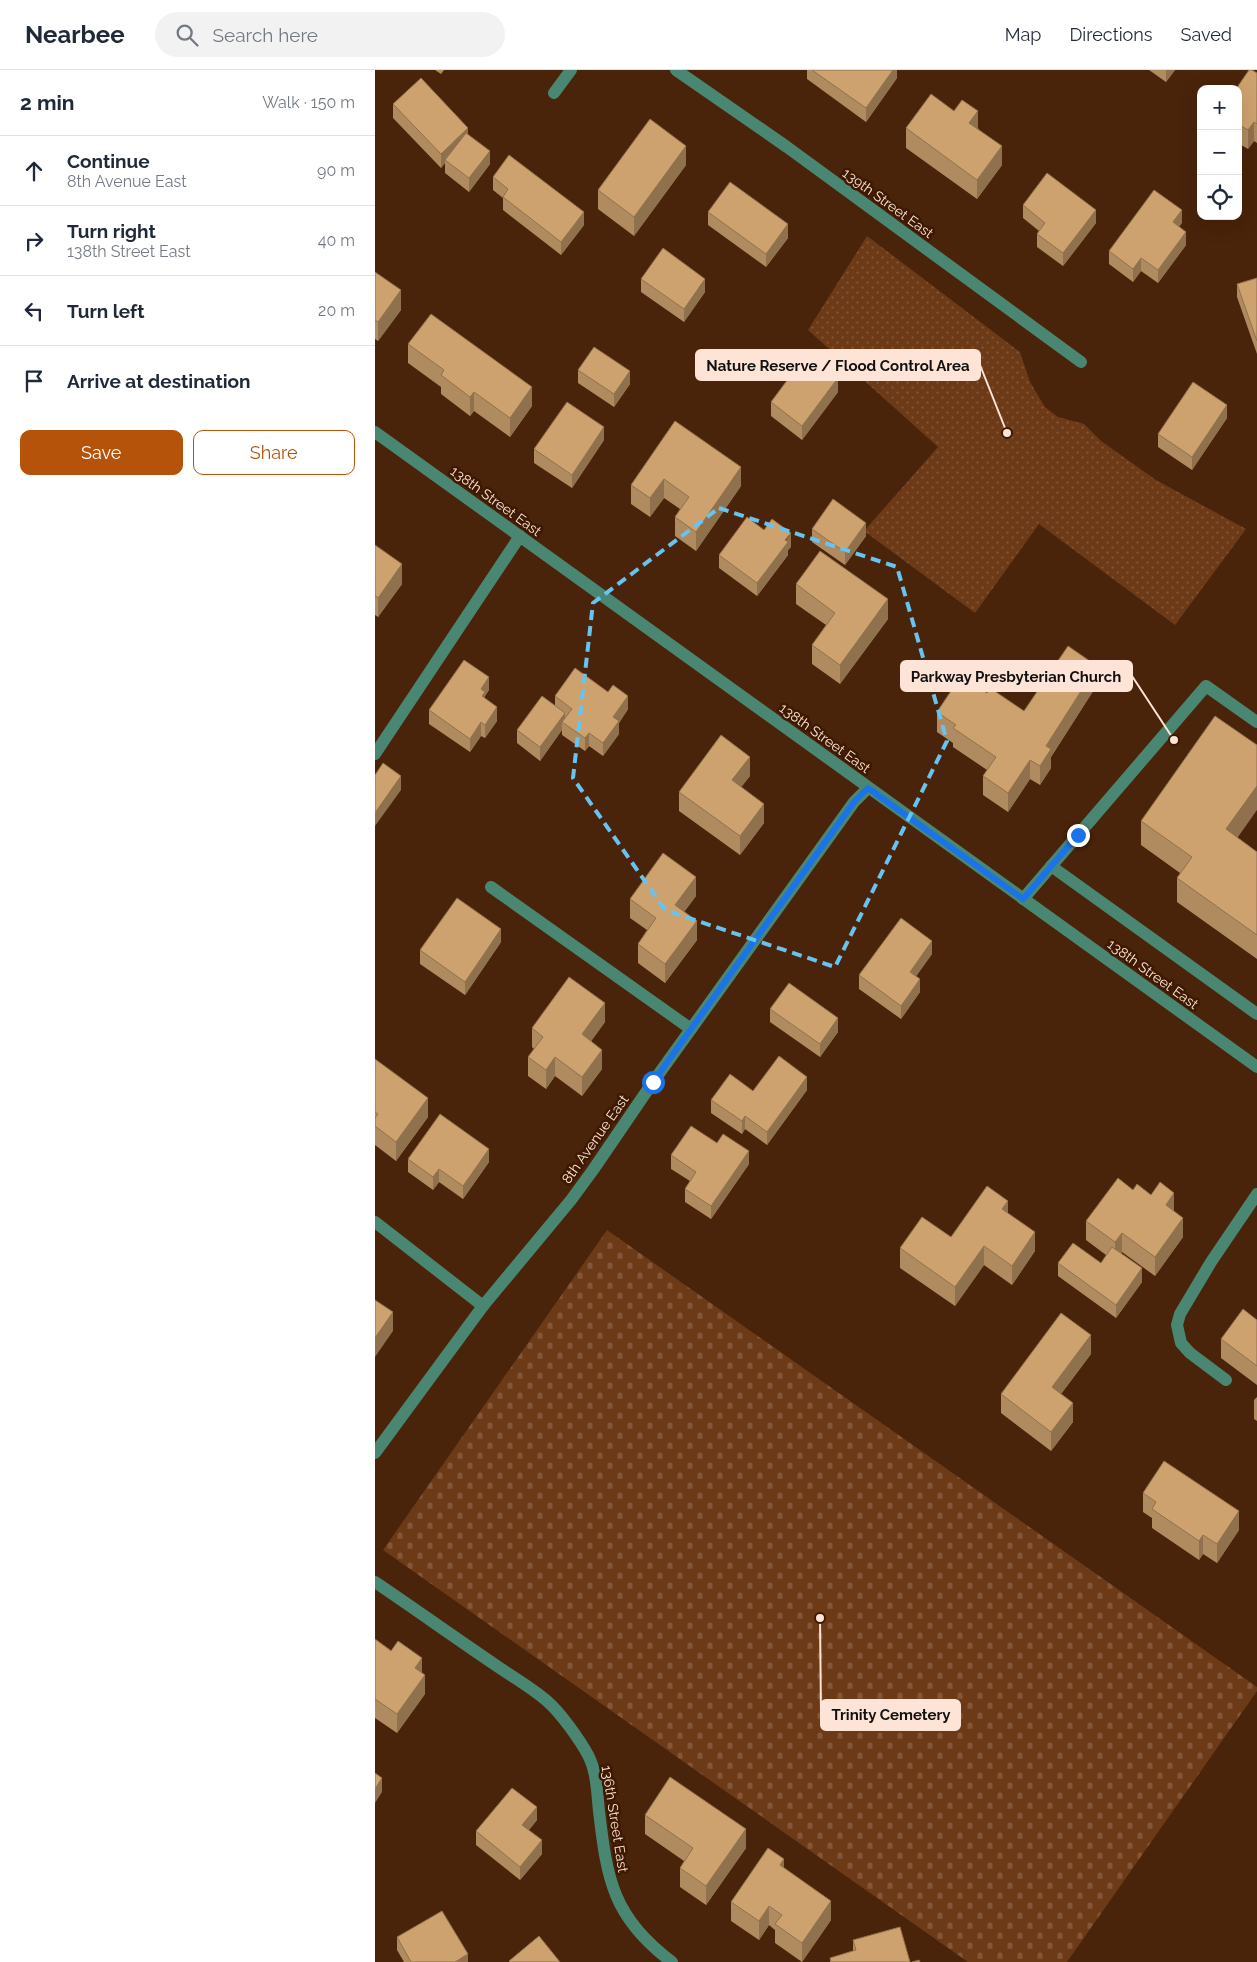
<!DOCTYPE html>
<meta charset="utf-8">
<style>
:root{--surface:#fff;--page:#f2f2f3;--text:#1f2937;--muted:#747a83;--line:#e0e1e3;--accent:#b45309}
body{margin:0;font-family:Raleway,sans-serif;background:var(--page);color:var(--text)}
.controls{position:absolute;right:15px;top:15px;display:grid;overflow:hidden;border-radius:10px;box-shadow:0 5px 20px #0002}
.controls button{width:45px;height:45px;display:grid;place-items:center;padding:0;border:0;border-bottom:1px solid var(--line);background:var(--surface);color:var(--text);font:25px sans-serif}
.stop{position:absolute;width:15px;height:15px;margin:-11px;border:4px solid #1a73e8;border-radius:50%;background:#fff}
.stop.end{background:#1a73e8;border-color:#fff;box-shadow:0 1px 5px #0008}
.list{margin:0;padding:0;list-style:none}
h2{display:flex;justify-content:space-between;align-items:center;height:65px;margin:0;padding:0 20px;font-size:21px}
h2 small{font-size:16px;font-weight:400;color:var(--muted)}
.list li{display:grid;grid-template-columns:32px 1fr auto;gap:15px;align-items:center;box-sizing:border-box;height:70px;padding:0 20px;border-top:1px solid var(--line)}
.list b{display:block;font-size:19px;white-space:nowrap}
.list p{margin:0;font-size:16px;white-space:nowrap;color:var(--muted)}
.list em{font-size:16px;font-style:normal;color:var(--muted)}
.actions{display:flex;gap:10px;padding:15px 20px}
.actions a{flex:1;padding:11px 0;border:1px solid var(--accent);border-radius:10px;text-align:center;font-size:18px;color:var(--accent)}
.actions .main{background:var(--accent);color:#fff}
.icon{flex:none;width:28px;height:28px;fill:none;stroke:currentColor;stroke-width:2;stroke-linecap:round;stroke-linejoin:round}
.map{position:relative;flex:none;width:882px;height:1892px;overflow:hidden}
header{display:flex;align-items:center;gap:30px;box-sizing:border-box;height:70px;padding:0 25px;background:var(--surface);border-bottom:1px solid var(--line)}
header strong{font-size:24px}
nav{display:flex;gap:28px;margin-inline-start:auto;font-size:18px}
.search{width:350px;height:45px;background:var(--page);display:flex;align-items:center;gap:12px;box-sizing:border-box;padding:0 18px;border-radius:28px;color:var(--muted);font-size:19px}
main{display:flex}
aside{flex:1;background:var(--surface)}
.map>svg:first-child{display:block}
</style>
<header>
<strong>Nearbee</strong>
<div class="search"><svg class="icon" aria-label="search" viewBox="0 0 24 24"><circle cx="10" cy="10" r="6"/><path d="M15 15l6 6"/></svg>Search here</div>
<nav><a>Map</a><a>Directions</a><a>Saved</a></nav>
</header>
<main>
<aside>
<h2>2 min<small>Walk · 150 m</small></h2>
<ul class="list">
<li><svg class="icon" aria-label="ahead" viewBox="0 0 24 24"><path d="M12 20V5M6 11l6-6 6 6"/></svg><div><b>Continue</b><p>8th Avenue East</p></div><em>90 m</em></li>
<li><svg class="icon" aria-label="right" viewBox="0 0 24 24"><path d="M7 20v-9h11M14 6l5 5-5 5"/></svg><div><b>Turn right</b><p>138th Street East</p></div><em>40 m</em></li>
<li><svg class="icon" aria-label="left" viewBox="0 0 24 24"><path d="M17 20v-9H6M10 6l-5 5 5 5"/></svg><div><b>Turn left</b></div><em>20 m</em></li>
<li><svg class="icon" aria-label="arrive" viewBox="0 0 24 24"><path d="M6 21V4h12l-3 4 3 4H6"/></svg><div><b>Arrive at destination</b></div></li>
</ul>
<div class="actions"><a class="main">Save</a><a>Share</a></div>
</aside>
<div class="map">
<svg width="882" height="1892" viewBox="0 0 882 1892">
<defs>
<pattern id="cemetery-stones" width="16" height="16" patternUnits="userSpaceOnUse" patternTransform="scale(1.25)"><rect width="16" height="16" fill="#6d3a18"/><path d="M2 7V4a2 2 0 0 1 4 0v3zM10 15v-3a2 2 0 0 1 4 0v3z" fill="#835639"/></pattern>
<pattern id="park-dots" width="8" height="8" patternUnits="userSpaceOnUse" patternTransform="scale(1.25)"><rect width="8" height="8" fill="#6d3a18"/><path d="M2 2h.1M6 6h.1" fill="none" stroke="#835639" stroke-width="1.8" stroke-linecap="round"/></pattern>
</defs>
<rect width="100%" height="100%" fill="#49230a"/>
<polygon fill="url(#cemetery-stones)" points="232,1160 882,1617 882,1621 692,1892 593,1892 8,1480"/>
<polygon fill="url(#park-dots)" points="492,166 645,282 655,312 670,337 683,347 709,354 726,371 781,410 871,459 800,555 664,454 600,543 489,461 563,377 433,260"/>
<g fill="none" stroke-linecap="round" stroke-linejoin="round">
<g stroke="#4a8773" stroke-width="12">
<polyline points="301,0 412,77 706,292"/>
<polyline points="179,23 196,0"/>
<polyline points="0,362 882,997"/>
<polyline points="0,684 145,466"/>
<polyline points="676,796 882,944"/>
<polyline points="116,817 316,959"/>
<polyline points="648,829 831,616 882,652"/>
<polyline points="0,1152 108,1236"/>
<polyline points="851,1310 815,1283 806,1273 802,1255 805,1244 836,1192 882,1124"/>
<polyline points="0,1383 108,1236 196,1130 218,1100 278,1012 479,732 493,718"/>
<path d="M0 1512C40 1539 79 1567 119 1594 136 1606 156 1617 172 1631 185 1642 205 1670 213 1685 222 1702 222 1723 224 1741 232 1810 238 1848 297 1892"/>
</g>
</g>
<g fill="#b08b5f">
<polygon points="60,0 69,0 66,4"/>
<polygon points="432,0 522,0 522,8 491,52 432,9"/>
<polygon points="774,0 800,0 791,12"/>
<polygon points="882,3 882,73 879,71 873,79 863,73 863,19"/>
<polygon points="18,34 115,94 94,122 70,103 70,93 66,98 18,48"/>
<polygon points="531,58 603,58 627,95 602,129 531,78"/>
<polygon points="311,95 259,166 223,139 223,120"/>
<polygon points="118,107 209,155 186,185 128,140 128,128 118,120"/>
<polygon points="648,135 721,153 688,196 662,177 662,164 664,161 648,148"/>
<polygon points="333,142 413,168 391,197 333,155"/>
<polygon points="807,153 804,156 811,175 783,213 766,201 758,212 734,194 734,181"/>
<polygon points="0,202 26,240 3,271 0,269"/>
<polygon points="882,208 882,284 862,227 862,214"/>
<polygon points="266,209 330,222 309,252 266,222"/>
<polygon points="33,274 157,336 135,367 99,341 95,346 66,324 66,317 33,293"/>
<polygon points="203,300 255,314 239,337 203,313"/>
<polygon points="463,322 427,370 396,346 396,332"/>
<polygon points="852,348 817,400 783,377 783,364"/>
<polygon points="300,351 366,416 321,481 300,466 300,447 305,439 289,428 275,447 256,434 256,415"/>
<polygon points="229,370 197,418 159,393 159,379"/>
<polygon points="437,459 491,466 470,495 437,472"/>
<polygon points="389,460 416,477 413,480 413,485 382,526 344,498 344,485"/>
<polygon points="0,475 27,514 3,547 0,545"/>
<polygon points="421,514 513,549 465,614 437,594 437,575 451,555 421,534"/>
<polygon points="722,615 676,687 676,698 665,715 655,709 633,742 608,725 608,706 612,700 578,677 578,673 562,662 562,642 612,623 649,641"/>
<polygon points="114,620 110,626 110,629 122,651 110,668 106,666 95,682 54,654 54,640"/>
<polygon points="180,626 253,639 244,653 244,664 228,686 214,676 210,681 187,665 187,660 165,691 142,673 142,660 180,635"/>
<polygon points="375,706 366,717 389,753 365,785 304,741 304,722"/>
<polygon points="766,751 862,768 882,782 882,889 802,832 802,808 805,803 766,775"/>
<polygon points="321,826 309,842 322,870 290,913 263,893 263,874 272,860 255,848 255,829"/>
<polygon points="126,872 90,925 45,894 45,880"/>
<polygon points="557,884 541,906 545,922 526,949 484,919 484,905"/>
<polygon points="395,939 463,962 445,987 395,952"/>
<polygon points="230,952 216,971 227,999 207,1026 180,1006 171,1019 153,1006 153,987 159,979 157,977 157,958"/>
<polygon points="0,989 53,1047 21,1091 0,1075"/>
<polygon points="432,1020 392,1075 370,1059 367,1064 336,1043 336,1030 378,1021"/>
<polygon points="296,1085 374,1094 336,1149 310,1132 310,1119 315,1111 296,1099"/>
<polygon points="33,1089 114,1092 88,1129 64,1112 58,1120 33,1102"/>
<polygon points="758,1120 799,1142 808,1167 780,1206 747,1182 746,1183 767,1212 741,1248 683,1206 683,1193 726,1193 731,1185 711,1170 711,1151"/>
<polygon points="633,1144 660,1181 637,1215 609,1195 580,1236 525,1198 525,1178 576,1167"/>
<polygon points="882,1250 882,1315 846,1288 846,1269"/>
<polygon points="716,1284 686,1324 698,1352 676,1381 626,1343 626,1324"/>
<polygon points="882,1327 882,1351 879,1349 879,1330"/>
<polygon points="768,1423 864,1460 842,1493 828,1484 824,1490 777,1458 777,1448 768,1442"/>
<polygon points="0,1569 47,1602 50,1624 22,1663 0,1648"/>
<polygon points="270,1745 371,1778 331,1835 305,1817 305,1798 309,1791 270,1764"/>
<polygon points="162,1750 154,1760 167,1784 145,1810 101,1775 101,1761"/>
<polygon points="409,1798 456,1850 427,1892 400,1873 400,1860 394,1855 384,1870 356,1851 356,1832"/>
<polygon points="22,1867 93,1892 29,1892 22,1880"/>
<polygon points="478,1870 535,1892 455,1892 455,1888 478,1881"/>
</g>
<g fill="#90714d">
<polygon points="518,0 522,0 522,8 491,52 491,38"/>
<polygon points="791,0 800,0 791,12"/>
<polygon points="603,41 603,61 594,53"/>
<polygon points="879,52 879,71 873,79 873,60"/>
<polygon points="93,58 93,72 70,90 70,93 66,98 66,84"/>
<polygon points="311,76 311,95 259,166 259,147"/>
<polygon points="627,76 627,95 602,129 602,110"/>
<polygon points="115,81 115,94 94,122 94,108"/>
<polygon points="721,140 721,153 688,196 688,183"/>
<polygon points="807,140 807,153 798,165 798,152"/>
<polygon points="209,142 209,155 186,185 186,172"/>
<polygon points="413,154 413,168 391,197 391,184"/>
<polygon points="811,162 811,175 783,213 783,200"/>
<polygon points="766,188 766,201 758,212 758,199"/>
<polygon points="330,209 330,222 309,252 309,239"/>
<polygon points="26,220 26,240 3,271 3,252"/>
<polygon points="255,301 255,314 239,337 239,324"/>
<polygon points="463,308 463,322 427,370 427,356"/>
<polygon points="157,317 157,336 135,367 135,348"/>
<polygon points="99,322 99,341 95,346 95,327"/>
<polygon points="852,335 852,348 817,400 817,387"/>
<polygon points="229,357 229,370 197,418 197,405"/>
<polygon points="366,397 366,416 321,481 321,462"/>
<polygon points="289,409 289,428 275,447 275,428"/>
<polygon points="491,453 491,466 470,495 470,482"/>
<polygon points="416,463 416,477 413,480 413,485 382,526 382,513"/>
<polygon points="27,494 27,514 3,547 3,528"/>
<polygon points="513,529 513,549 465,614 465,595"/>
<polygon points="722,596 722,615 676,687 676,698 665,715 665,696 671,676"/>
<polygon points="114,607 114,620 110,626 110,635 107,639 106,619"/>
<polygon points="253,626 253,639 244,653 244,664 228,686 228,673 238,647"/>
<polygon points="122,637 122,651 110,668 110,655"/>
<polygon points="190,643 190,654 187,652 187,660 165,691 165,677"/>
<polygon points="106,652 106,666 95,682 95,669"/>
<polygon points="214,663 214,676 210,681 210,668"/>
<polygon points="375,687 375,706 357,729 357,710"/>
<polygon points="655,690 655,709 633,742 633,723"/>
<polygon points="26,706 26,720 0,756 0,743"/>
<polygon points="882,716 882,740 851,784 851,759"/>
<polygon points="389,734 389,753 365,785 365,766"/>
<polygon points="321,807 321,826 300,854 300,835"/>
<polygon points="322,851 322,870 290,913 290,894"/>
<polygon points="126,859 126,872 90,925 90,912"/>
<polygon points="557,871 557,884 535,915 535,902"/>
<polygon points="545,909 545,922 526,949 526,936"/>
<polygon points="230,933 230,952 207,984 207,964"/>
<polygon points="463,948 463,962 445,987 445,974"/>
<polygon points="227,980 227,999 207,1026 207,1007"/>
<polygon points="180,987 180,1006 171,1019 171,1000"/>
<polygon points="432,1007 432,1020 392,1075 392,1062"/>
<polygon points="53,1028 53,1047 21,1091 21,1072"/>
<polygon points="370,1046 370,1059 367,1064 367,1051"/>
<polygon points="114,1079 114,1092 88,1129 88,1116"/>
<polygon points="374,1081 374,1094 336,1149 336,1136"/>
<polygon points="64,1099 64,1112 58,1120 58,1107"/>
<polygon points="799,1123 799,1142 791,1135"/>
<polygon points="633,1131 633,1150 627,1139"/>
<polygon points="808,1148 808,1167 780,1206 780,1187"/>
<polygon points="660,1162 660,1181 637,1215 637,1196"/>
<polygon points="747,1163 747,1182 740,1192 740,1172"/>
<polygon points="609,1176 609,1195 580,1236 580,1217"/>
<polygon points="767,1198 767,1212 741,1248 741,1235"/>
<polygon points="18,1242 18,1261 0,1287 0,1268"/>
<polygon points="716,1265 716,1284 677,1336 677,1317"/>
<polygon points="698,1333 698,1352 676,1381 676,1362"/>
<polygon points="864,1441 864,1460 842,1493 842,1474"/>
<polygon points="828,1465 828,1484 824,1490 824,1471"/>
<polygon points="47,1588 47,1607 40,1598"/>
<polygon points="50,1605 50,1624 22,1663 22,1644"/>
<polygon points="7,1708 7,1722 0,1733 0,1719"/>
<polygon points="162,1737 162,1750 147,1768 147,1755"/>
<polygon points="371,1759 371,1778 331,1835 331,1816"/>
<polygon points="167,1770 167,1784 145,1810 145,1797"/>
<polygon points="409,1789 409,1808 405,1795"/>
<polygon points="456,1831 456,1850 427,1892 427,1873"/>
<polygon points="394,1836 394,1855 384,1870 384,1851"/>
<polygon points="93,1884 93,1892 80,1892"/>
</g>
<g fill="#cda26e" stroke="#90714d">
<polygon points="437,0 518,0 491,38"/>
<polygon points="874,0 877,0 882,3 882,54 879,52 873,60 863,54 863,19 861,19"/>
<polygon points="46,8 93,58 66,84 18,34"/>
<polygon points="556,24 579,41 587,30 603,41 594,53 627,76 602,110 531,58"/>
<polygon points="275,49 311,76 259,147 223,120"/>
<polygon points="91,63 115,81 94,108 70,90"/>
<polygon points="134,85 209,142 186,172 128,127 133,119 118,107"/>
<polygon points="672,103 721,140 688,183 662,164 670,153 648,135"/>
<polygon points="355,112 413,154 391,184 333,142"/>
<polygon points="779,120 807,140 798,152 811,162 783,200 766,188 758,199 734,181"/>
<polygon points="288,178 330,209 309,239 266,209"/>
<polygon points="0,202 26,220 3,252 0,250"/>
<polygon points="882,208 882,271 862,214"/>
<polygon points="56,244 157,317 135,348 99,322 95,327 66,305 69,300 33,274"/>
<polygon points="219,277 255,301 239,324 203,300"/>
<polygon points="431,285 463,308 427,356 396,332"/>
<polygon points="818,312 852,335 817,387 783,364"/>
<polygon points="192,332 229,357 197,405 159,379"/>
<polygon points="300,351 366,397 321,462 300,447 314,427 289,409 275,428 256,415"/>
<polygon points="458,429 491,453 470,482 437,459"/>
<polygon points="372,447 389,460 397,449 416,463 410,470 413,472 382,513 344,485"/>
<polygon points="0,475 27,494 3,528 0,525"/>
<polygon points="445,481 513,529 465,595 437,575 460,543 421,514"/>
<polygon points="693,576 722,596 671,676 676,679 665,696 655,690 633,723 608,706 621,687 578,658 581,655 562,642 586,606 612,623 615,618 649,641"/>
<polygon points="89,590 114,607 106,619 110,622 107,626 122,637 110,655 106,652 95,669 54,640"/>
<polygon points="200,598 233,622 238,615 253,626 238,647 244,651 228,673 214,663 210,668 187,652 197,639 180,626"/>
<polygon points="167,626 190,643 165,677 142,660"/>
<polygon points="840,646 882,675 882,716 851,759 882,782 882,865 802,808 817,787 766,751"/>
<polygon points="346,665 375,687 357,710 389,734 365,766 304,722"/>
<polygon points="8,693 26,706 0,743 0,705"/>
<polygon points="288,783 321,807 300,835 322,851 290,894 263,874 281,848 255,829"/>
<polygon points="82,828 126,859 90,912 45,880"/>
<polygon points="526,848 557,871 535,902 545,909 526,936 484,905"/>
<polygon points="194,907 230,933 207,964 227,980 207,1007 180,987 171,1000 153,987 168,967 157,958"/>
<polygon points="414,913 463,948 445,974 395,939"/>
<polygon points="404,986 432,1007 392,1062 370,1046 367,1051 336,1030 355,1004 378,1021"/>
<polygon points="0,989 53,1028 21,1072 0,1056 0,1048 3,1044 0,1042"/>
<polygon points="65,1044 114,1079 88,1116 64,1099 58,1107 33,1089"/>
<polygon points="316,1056 342,1073 348,1064 374,1081 336,1136 310,1119 321,1102 296,1085"/>
<polygon points="743,1108 758,1120 762,1114 776,1125 785,1112 799,1123 791,1135 808,1148 780,1187 747,1163 740,1172 711,1151"/>
<polygon points="612,1116 633,1131 627,1139 660,1162 637,1196 609,1176 580,1217 525,1178 547,1147 576,1167"/>
<polygon points="698,1173 726,1193 737,1177 767,1198 741,1235 683,1193"/>
<polygon points="0,1230 18,1242 0,1268"/>
<polygon points="868,1239 882,1250 882,1296 846,1269"/>
<polygon points="686,1243 716,1265 677,1317 698,1333 676,1362 626,1324"/>
<polygon points="789,1391 864,1441 842,1474 828,1465 824,1471 777,1439 781,1432 768,1423"/>
<polygon points="0,1569 16,1581 23,1571 47,1588 40,1598 50,1605 22,1644 0,1629"/>
<polygon points="0,1703 7,1708 0,1719"/>
<polygon points="295,1707 371,1759 331,1816 305,1798 318,1778 270,1745"/>
<polygon points="137,1718 162,1737 147,1755 167,1770 145,1797 101,1761"/>
<polygon points="393,1778 409,1789 405,1795 456,1831 427,1873 400,1854 407,1845 394,1836 384,1851 356,1832"/>
<polygon points="67,1841 93,1884 80,1892 36,1892 22,1867"/>
<polygon points="525,1857 535,1892 456,1892 455,1888 481,1880 478,1870"/>
<polygon points="164,1866 185,1892 135,1892 134,1891"/>
<polygon points="544,1890 545,1892 537,1892"/>
</g>
<g fill="none" stroke-linecap="round" stroke-linejoin="round">
<polyline stroke="#1a73e8" stroke-width="6" points="278,1012 479,732 493,718 648,829 703,765"/>
</g>
<path fill="none" stroke="#67c4f0" stroke-width="4" stroke-dasharray="10 6" stroke-linejoin="round" d="M344 438 522 497 572 671 460 897 290 840 198 708 218 533Z"/>
<g text-anchor="middle" stroke-width="5" stroke-linejoin="round" paint-order="stroke">
<g font-size="14" fill="#fde4d6" stroke="#3e1901">
<text transform="translate(513 133) rotate(36)" y="5">139th Street East</text>
<text transform="translate(121 431) rotate(36)" y="5">138th Street East</text>
<text transform="translate(450 668) rotate(36)" y="5">138th Street East</text>
<text transform="translate(778 904) rotate(36)" y="5">138th Street East</text>
<text transform="translate(220 1069) rotate(-55)" y="5">8th Avenue East</text>
<text transform="translate(240 1749) rotate(81)" y="5">136th Street East</text>
</g>
</g>
<path fill="none" stroke="#fde4d6" stroke-width="2" d="M632 363L605 295M799 670L757 606M445 1548L446 1645"/>
<g fill="#fde4d6" stroke="#3e1901" stroke-width="2">
<circle cx="632" cy="363" r="5"/>
<circle cx="799" cy="670" r="5"/>
<circle cx="445" cy="1548" r="5"/>
</g>
<g fill="#fde4d6" stroke="#fde4d6" stroke-width="2">
<rect x="321" y="280" width="284" height="30" rx="5"/>
<rect x="526" y="591" width="231" height="30" rx="5"/>
<rect x="446" y="1630" width="139" height="30" rx="5"/>
</g>
<g font-size="15" text-anchor="middle" font-weight="bold" fill="#111">
<text x="463" y="301">Nature Reserve / Flood Control Area</text>
<text x="641" y="612">Parkway Presbyterian Church</text>
<text x="516" y="1650">Trinity Cemetery</text>
</g>
</svg>
<div class="controls">
<button>+</button>
<button>−</button>
<button><svg class="icon" aria-label="locate" viewBox="0 0 24 24"><circle cx="12" cy="12" r="6"/><path d="M12 2v4M12 18v4M2 12h4M18 12h4"/></svg></button>
</div>
<div class="stop" style="left:278px;top:1012px"></div>
<div class="stop end" style="left:703px;top:765px"></div>
</div>
</main>
